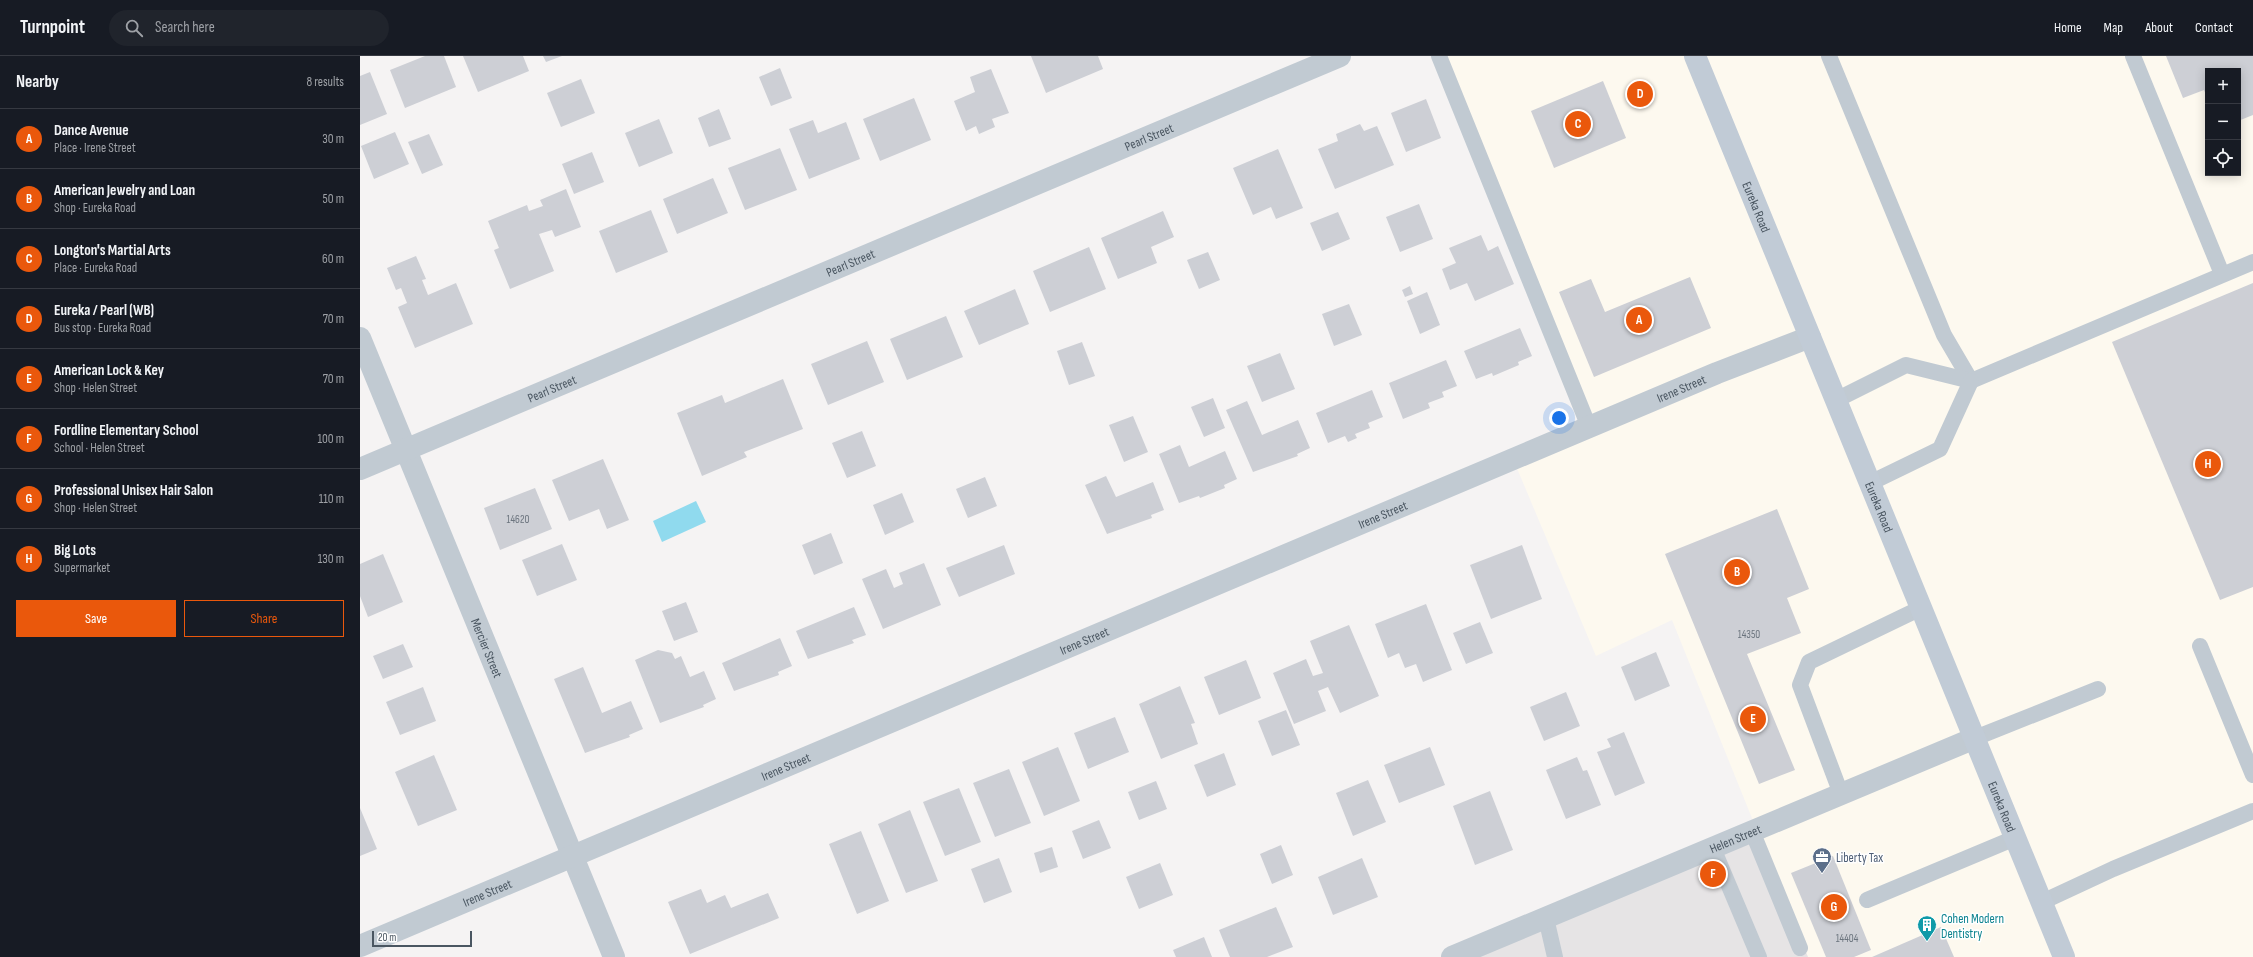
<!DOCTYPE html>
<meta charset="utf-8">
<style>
:root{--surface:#171b24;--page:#20242c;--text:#f1f3f6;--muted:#9ea1a6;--line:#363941;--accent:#ea580c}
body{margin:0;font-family:"Sofia Sans Condensed",sans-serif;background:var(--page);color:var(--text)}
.controls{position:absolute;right:12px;top:12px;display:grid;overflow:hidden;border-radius:0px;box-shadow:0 2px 10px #0003}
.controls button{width:36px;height:36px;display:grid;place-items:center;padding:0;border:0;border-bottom:1px solid var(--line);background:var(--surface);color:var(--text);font:20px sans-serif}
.scale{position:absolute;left:12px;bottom:10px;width:100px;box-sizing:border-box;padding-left:4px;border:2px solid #4a5661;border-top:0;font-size:11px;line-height:14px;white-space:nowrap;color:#4a5661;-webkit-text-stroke:3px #fff;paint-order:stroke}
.you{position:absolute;left:1199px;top:362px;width:14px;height:14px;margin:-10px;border:3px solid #fff;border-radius:50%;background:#1a73e8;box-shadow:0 0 0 6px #1a73e833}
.badge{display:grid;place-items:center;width:26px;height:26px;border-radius:50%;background:var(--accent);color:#fff;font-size:13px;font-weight:700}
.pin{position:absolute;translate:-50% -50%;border:2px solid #fff;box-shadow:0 1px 4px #0006}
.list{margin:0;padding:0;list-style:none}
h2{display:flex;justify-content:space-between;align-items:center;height:52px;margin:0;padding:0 16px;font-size:17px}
h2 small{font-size:13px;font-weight:400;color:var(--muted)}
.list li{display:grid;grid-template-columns:26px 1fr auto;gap:12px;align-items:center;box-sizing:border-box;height:60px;padding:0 16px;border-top:1px solid var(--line)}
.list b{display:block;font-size:15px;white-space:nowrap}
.list p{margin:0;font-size:13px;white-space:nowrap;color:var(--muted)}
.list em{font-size:13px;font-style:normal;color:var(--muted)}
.actions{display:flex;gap:8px;padding:12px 16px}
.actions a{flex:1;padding:9px 0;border:1px solid var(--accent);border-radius:0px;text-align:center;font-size:14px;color:var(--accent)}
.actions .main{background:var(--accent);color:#fff}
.icon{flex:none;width:22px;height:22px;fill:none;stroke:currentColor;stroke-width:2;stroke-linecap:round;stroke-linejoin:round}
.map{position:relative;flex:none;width:1893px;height:901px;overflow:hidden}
header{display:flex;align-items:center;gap:24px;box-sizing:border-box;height:56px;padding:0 20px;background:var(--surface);border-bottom:1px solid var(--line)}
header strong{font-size:19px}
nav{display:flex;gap:22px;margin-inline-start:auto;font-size:14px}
.search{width:280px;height:36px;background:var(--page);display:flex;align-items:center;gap:10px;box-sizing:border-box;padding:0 14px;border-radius:22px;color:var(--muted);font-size:15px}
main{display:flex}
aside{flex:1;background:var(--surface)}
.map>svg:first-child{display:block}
</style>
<header>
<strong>Turnpoint</strong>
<div class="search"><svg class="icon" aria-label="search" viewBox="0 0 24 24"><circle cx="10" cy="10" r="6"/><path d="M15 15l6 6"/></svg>Search here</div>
<nav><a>Home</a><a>Map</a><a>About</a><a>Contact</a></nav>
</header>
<main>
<aside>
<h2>Nearby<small>8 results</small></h2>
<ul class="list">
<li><span class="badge">A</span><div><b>Dance Avenue</b><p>Place · Irene Street</p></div><em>30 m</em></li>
<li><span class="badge">B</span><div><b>American Jewelry and Loan</b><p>Shop · Eureka Road</p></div><em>50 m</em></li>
<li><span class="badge">C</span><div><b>Longton's Martial Arts</b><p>Place · Eureka Road</p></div><em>60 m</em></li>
<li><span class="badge">D</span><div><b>Eureka / Pearl (WB)</b><p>Bus stop · Eureka Road</p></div><em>70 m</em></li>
<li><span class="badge">E</span><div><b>American Lock &amp; Key</b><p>Shop · Helen Street</p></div><em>70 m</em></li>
<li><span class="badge">F</span><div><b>Fordline Elementary School</b><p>School · Helen Street</p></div><em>100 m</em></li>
<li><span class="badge">G</span><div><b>Professional Unisex Hair Salon</b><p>Shop · Helen Street</p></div><em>110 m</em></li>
<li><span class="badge">H</span><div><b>Big Lots</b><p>Supermarket</p></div><em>130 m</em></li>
</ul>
<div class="actions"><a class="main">Save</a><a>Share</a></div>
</aside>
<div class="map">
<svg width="1893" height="901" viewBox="0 0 1893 901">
<rect width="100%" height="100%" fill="#f5f3f3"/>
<path fill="#fdf9ef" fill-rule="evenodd" d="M1079 0H1893V901H1448L1312 564 1236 600 1153 403 1229 371ZM1848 15H1878V117H1848Z"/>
<polygon fill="#e6e4e5" points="1396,774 1448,901 1092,901"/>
<polygon fill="#90daee" points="336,445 346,466 302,486 293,465"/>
<g fill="#cdcfd5">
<polygon points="65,0 84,0 96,31 45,52 30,14"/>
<polygon points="103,0 163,0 169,15 118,36"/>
<polygon points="183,0 202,0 186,6"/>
<polygon points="671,0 738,0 743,13 686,37"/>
<polygon points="1806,0 1893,0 1893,59 1878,65 1878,15 1848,15 1848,43 1844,34 1823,42"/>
<polygon points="420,12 432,42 411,50 399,21"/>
<polygon points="631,13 649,57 632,63 635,71 619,78 616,70 606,75 594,45 615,36 610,21"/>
<polygon points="10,16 27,58 0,69 0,20"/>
<polygon points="221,23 235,57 201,71 187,37"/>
<polygon points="1243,25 1266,82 1194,112 1171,55"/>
<polygon points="554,42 571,84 520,105 503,63"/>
<polygon points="1066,43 1081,82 1046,96 1031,57"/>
<polygon points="359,53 371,83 349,91 338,62"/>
<polygon points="299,63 313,97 279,111 265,77"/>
<polygon points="453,64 458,77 486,66 500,103 449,123 429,73"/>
<polygon points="1000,68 1004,75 1017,70 1034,109 975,133 958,93 978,85 976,78"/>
<polygon points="35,76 49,108 14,123 1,90"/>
<polygon points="69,78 83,109 62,118 48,86"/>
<polygon points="420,92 437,134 385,154 368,112"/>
<polygon points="918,93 943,152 916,163 911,151 893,159 873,112"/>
<polygon points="232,96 244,126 214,138 202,108"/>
<polygon points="353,122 368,157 317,178 303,143"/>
<polygon points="206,133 221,171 195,181 192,174 179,178 194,215 150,233 134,194 139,192 128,165 167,149 169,155 183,150 180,144"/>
<polygon points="1059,148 1073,183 1040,196 1026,161"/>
<polygon points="291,154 308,196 256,217 239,175"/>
<polygon points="803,155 814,181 791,191 797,207 758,223 741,182"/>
<polygon points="978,156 990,183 962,195 950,167"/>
<polygon points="1121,179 1128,195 1138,190 1154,228 1115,245 1107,227 1090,234 1082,213 1096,207 1089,192"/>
<polygon points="729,191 746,233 690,256 673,215"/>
<polygon points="848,196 860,224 839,233 827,204"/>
<polygon points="56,200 66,223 62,224 68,239 96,227 113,268 55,292 38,251 47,247 41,232 36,234 27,212"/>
<polygon points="1330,221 1351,272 1234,321 1199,236 1231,223 1245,256"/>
<polygon points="1893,227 1893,531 1860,544 1752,286"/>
<polygon points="1050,230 1053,238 1045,241 1042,234"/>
<polygon points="655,233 669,268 619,289 604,255"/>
<polygon points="1067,236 1080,269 1060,278 1047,245"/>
<polygon points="989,248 1002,279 974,290 962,258"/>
<polygon points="586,260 603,301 547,324 530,283"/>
<polygon points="1160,272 1172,300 1158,306 1159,309 1133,320 1132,317 1116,323 1104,295"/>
<polygon points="507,285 524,326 468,349 451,308"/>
<polygon points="722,286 735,320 709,329 697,295"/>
<polygon points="920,297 935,333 902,346 887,310"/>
<polygon points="1086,304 1097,330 1082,336 1084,341 1068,347 1070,352 1043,363 1029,327"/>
<polygon points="423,323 443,373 384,396 387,401 342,420 317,357 362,339 365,347"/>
<polygon points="1012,334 1023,361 1008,367 1010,372 995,378 997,382 988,386 985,380 968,387 956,357"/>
<polygon points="853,342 865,372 844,381 831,351"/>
<polygon points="887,345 902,379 938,364 950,392 937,398 938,400 893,416 866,354"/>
<polygon points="773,360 788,396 764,406 749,369"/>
<polygon points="502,375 516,410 487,422 472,387"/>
<polygon points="820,389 829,411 865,395 877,423 864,429 865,432 840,442 839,440 819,447 799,398"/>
<polygon points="243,403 269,464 247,473 239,453 209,465 192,424"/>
<polygon points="746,420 756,441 793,426 804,454 791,459 792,462 747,478 725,429"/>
<polygon points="625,421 637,450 608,462 596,433"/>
<polygon points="175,432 192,473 140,494 124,452"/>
<polygon points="542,437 554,466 525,479 513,449"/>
<polygon points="1417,453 1449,533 1427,542 1441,577 1387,598 1435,714 1399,728 1305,498"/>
<polygon points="471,477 483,507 454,519 442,489"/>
<polygon points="202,488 217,524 177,540 162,504"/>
<polygon points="644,489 655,518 599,541 586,512"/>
<polygon points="1162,489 1182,543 1131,563 1110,509"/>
<polygon points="23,498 43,546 8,561 0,540 0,508"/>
<polygon points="564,507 581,549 523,573 502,523 526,513 534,532 543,528 539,517"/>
<polygon points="326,546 338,576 314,585 302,555"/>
<polygon points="1066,548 1092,614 1063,626 1056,608 1045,612 1039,597 1028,602 1015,568"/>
<polygon points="494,551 506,579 492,584 494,587 448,603 436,575"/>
<polygon points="1120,566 1133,597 1106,608 1093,577"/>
<polygon points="989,569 1019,640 980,657 968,631 958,635 966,655 934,668 913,617 946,603 953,620 963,617 950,585"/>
<polygon points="420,582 432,610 418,616 419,619 374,635 362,607"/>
<polygon points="43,588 53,611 23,623 13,600"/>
<polygon points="298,594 312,597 315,603 321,600 330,621 344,615 356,643 343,649 344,651 300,667 275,604"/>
<polygon points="1296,596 1310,630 1275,645 1261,611"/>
<polygon points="886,604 901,642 859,659 844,621"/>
<polygon points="223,611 242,657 271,645 283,673 269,679 270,681 225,697 194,623"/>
<polygon points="820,630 835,667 831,668 838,688 801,703 779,648"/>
<polygon points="63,631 76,665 40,679 26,646"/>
<polygon points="1206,636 1220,670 1184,685 1170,651"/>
<polygon points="926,654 940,689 912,700 898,665"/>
<polygon points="755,661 769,696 728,713 714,677"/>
<polygon points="1264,676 1285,727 1255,740 1237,696 1251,691 1247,683"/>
<polygon points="698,691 720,745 684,760 662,706"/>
<polygon points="1070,691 1085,729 1039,747 1024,709"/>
<polygon points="864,697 876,729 847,741 834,709"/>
<polygon points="74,699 97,754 58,770 35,716"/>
<polygon points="1217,701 1223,715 1227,714 1241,749 1206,763 1186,714"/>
<polygon points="649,713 671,767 635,781 613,727"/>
<polygon points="1008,724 1026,766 993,780 976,737"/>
<polygon points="796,725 807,753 779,764 768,736"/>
<polygon points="599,732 621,786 585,800 563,746"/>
<polygon points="1130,735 1153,794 1115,809 1093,750"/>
<polygon points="0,752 17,793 0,800"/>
<polygon points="550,754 578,825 546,837 518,768"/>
<polygon points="739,764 751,792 723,803 712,775"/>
<polygon points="501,775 529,845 497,858 469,788"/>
<polygon points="921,789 933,819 912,828 900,798"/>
<polygon points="692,791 698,811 680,817 674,797"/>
<polygon points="1473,800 1511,894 1494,901 1466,901 1431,817"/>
<polygon points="639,802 652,836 624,847 611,813"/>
<polygon points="1002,802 1018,841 973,859 958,821"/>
<polygon points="800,807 813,839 779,853 766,821"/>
<polygon points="341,833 347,847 365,839 371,852 408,837 419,862 330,898 308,846"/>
<polygon points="916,851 933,891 907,901 870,901 859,874"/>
<polygon points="1581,871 1594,901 1512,901"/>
<polygon points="844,881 852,901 816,901 813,894"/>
</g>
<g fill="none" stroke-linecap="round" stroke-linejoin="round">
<g stroke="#c1cad2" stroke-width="16">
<polyline points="1079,0 1229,371"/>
<polyline points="1469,0 1584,279 1611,325"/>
<polyline points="1773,0 1862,218"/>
<polyline points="1476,344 1546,309 1611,325 1893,206"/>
<polyline points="1510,427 1580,393 1611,325"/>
<polyline points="1840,590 1893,719"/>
<polyline points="1615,682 1738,633"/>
<polyline points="1481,738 1440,629 1449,606 1561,552"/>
<polyline points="1392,775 1440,892"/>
<polyline points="1353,792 1399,901"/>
<polyline points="1507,844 1655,782"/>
<polyline points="1682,846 1753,813 1893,755"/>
<polyline points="1186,862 1195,901"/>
</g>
<g stroke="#c1cad2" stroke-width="22">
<path id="s1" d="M0 282 254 901"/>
<path id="s2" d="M0 413 980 0"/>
<path id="s3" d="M0 890 1357 317 1450 281"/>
<path id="s4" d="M1092 901 1615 682"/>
</g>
<path stroke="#c1cbd6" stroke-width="22" id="s5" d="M1335 0 1704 901"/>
</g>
<defs>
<symbol id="office-pin" viewBox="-11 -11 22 30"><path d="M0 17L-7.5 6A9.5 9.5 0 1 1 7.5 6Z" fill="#5c6f8a" stroke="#fff"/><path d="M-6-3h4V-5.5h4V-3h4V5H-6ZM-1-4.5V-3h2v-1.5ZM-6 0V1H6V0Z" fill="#fff"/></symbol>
<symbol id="building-pin" viewBox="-11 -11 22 30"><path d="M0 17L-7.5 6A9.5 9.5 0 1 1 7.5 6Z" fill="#0f9aa8" stroke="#fff"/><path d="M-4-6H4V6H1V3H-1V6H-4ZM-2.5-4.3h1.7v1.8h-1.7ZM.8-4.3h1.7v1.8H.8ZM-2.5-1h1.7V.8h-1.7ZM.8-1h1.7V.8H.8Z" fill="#fff"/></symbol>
</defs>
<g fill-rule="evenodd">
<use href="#office-pin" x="1451" y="790" width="22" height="30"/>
<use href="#building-pin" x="1556" y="858" width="22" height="30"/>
</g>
<g text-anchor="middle" stroke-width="3" stroke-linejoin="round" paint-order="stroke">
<g font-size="11" fill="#6b747e">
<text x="158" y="467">14620</text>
<text x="1389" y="582">14350</text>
<text x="1487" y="886">14404</text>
</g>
<g font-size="13" fill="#4a5661" stroke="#fff">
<text dy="5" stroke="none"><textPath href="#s2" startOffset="856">Pearl Street</textPath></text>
<text dy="5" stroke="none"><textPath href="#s5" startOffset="163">Eureka Road</textPath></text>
<text dy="5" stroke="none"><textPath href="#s2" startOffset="532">Pearl Street</textPath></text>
<text dy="5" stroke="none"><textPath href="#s3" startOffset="1434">Irene Street</textPath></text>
<text dy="5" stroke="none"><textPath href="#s2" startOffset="208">Pearl Street</textPath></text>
<text dy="5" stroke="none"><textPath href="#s5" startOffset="487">Eureka Road</textPath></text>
<text dy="5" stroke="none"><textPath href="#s3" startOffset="1110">Irene Street</textPath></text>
<text dy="5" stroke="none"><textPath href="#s3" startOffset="786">Irene Street</textPath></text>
<text dy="5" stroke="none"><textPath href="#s1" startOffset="335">Mercier Street</textPath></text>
<text dy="5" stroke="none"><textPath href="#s3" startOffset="462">Irene Street</textPath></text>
<text dy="5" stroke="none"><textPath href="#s5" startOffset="811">Eureka Road</textPath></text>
<text dy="5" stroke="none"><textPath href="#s4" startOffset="307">Helen Street</textPath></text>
<text dy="5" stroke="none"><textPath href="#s3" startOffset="138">Irene Street</textPath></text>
</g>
<g font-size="13" fill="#4e5e75" stroke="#fff" text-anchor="start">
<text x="1476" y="806">Liberty Tax</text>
</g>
<g font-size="13" fill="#0d838f" stroke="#fff" text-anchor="start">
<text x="1581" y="867">Cohen Modern<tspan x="1581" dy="15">Dentistry</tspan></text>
</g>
</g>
</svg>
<div class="controls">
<button>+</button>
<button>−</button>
<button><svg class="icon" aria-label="locate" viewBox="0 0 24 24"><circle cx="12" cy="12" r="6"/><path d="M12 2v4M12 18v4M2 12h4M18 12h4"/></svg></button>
</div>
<div class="scale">20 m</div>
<div class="you"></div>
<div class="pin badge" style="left:1279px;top:264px">A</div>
<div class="pin badge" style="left:1377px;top:516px">B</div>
<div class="pin badge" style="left:1218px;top:68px">C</div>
<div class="pin badge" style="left:1280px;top:38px">D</div>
<div class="pin badge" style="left:1393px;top:663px">E</div>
<div class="pin badge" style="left:1353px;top:818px">F</div>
<div class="pin badge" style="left:1474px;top:851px">G</div>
<div class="pin badge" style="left:1848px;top:408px">H</div>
</div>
</main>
